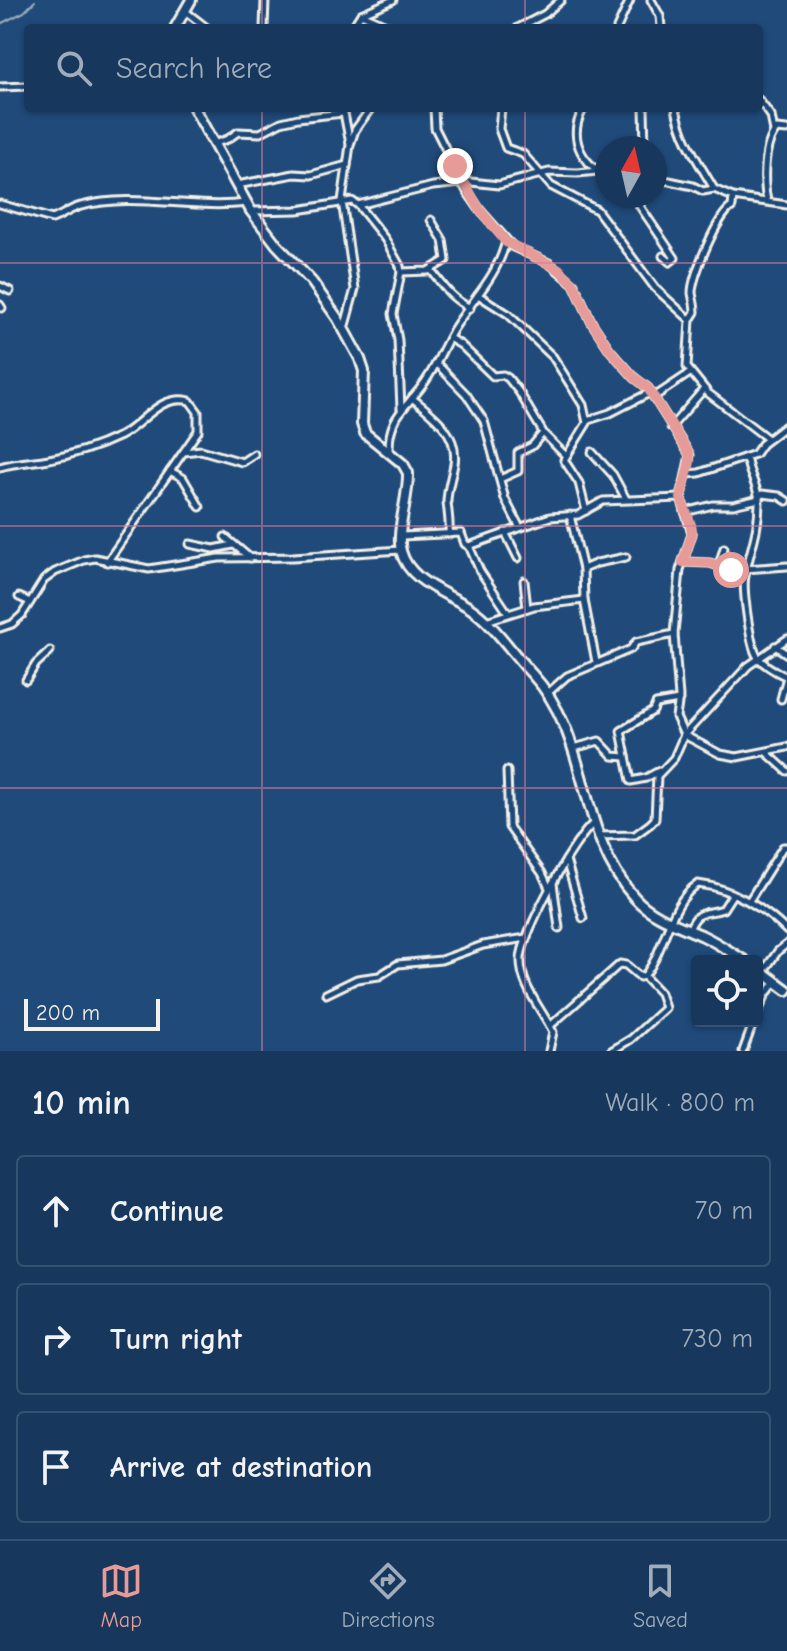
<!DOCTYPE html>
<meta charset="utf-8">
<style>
:root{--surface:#17385c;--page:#203f62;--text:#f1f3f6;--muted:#9eacbb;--line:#365272;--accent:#e69b98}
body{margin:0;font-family:"Comic Neue",sans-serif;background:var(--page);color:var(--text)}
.controls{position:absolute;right:24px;bottom:24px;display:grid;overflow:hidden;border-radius:8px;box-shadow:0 2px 6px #0004}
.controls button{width:72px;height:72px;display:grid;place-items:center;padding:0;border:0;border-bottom:2px solid var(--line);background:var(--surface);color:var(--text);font:40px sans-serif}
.compass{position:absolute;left:595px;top:136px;width:72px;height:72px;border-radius:50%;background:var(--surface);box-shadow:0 2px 6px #0004;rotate:8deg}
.scale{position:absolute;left:24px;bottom:20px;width:136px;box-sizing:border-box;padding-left:8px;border:4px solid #f4f1e8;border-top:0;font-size:22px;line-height:28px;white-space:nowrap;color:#f4f1e8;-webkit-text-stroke:6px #1f4a7a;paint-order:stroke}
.stop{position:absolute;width:24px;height:24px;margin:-18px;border:6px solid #e69b98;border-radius:50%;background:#fff}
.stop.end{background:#e69b98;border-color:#fff;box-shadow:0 2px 8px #0008}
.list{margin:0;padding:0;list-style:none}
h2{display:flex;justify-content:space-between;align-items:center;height:104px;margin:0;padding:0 32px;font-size:34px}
h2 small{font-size:26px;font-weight:400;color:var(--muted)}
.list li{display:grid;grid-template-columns:52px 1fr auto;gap:24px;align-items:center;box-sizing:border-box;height:112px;margin:0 16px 16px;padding:0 16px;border:2px solid var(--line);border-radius:8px}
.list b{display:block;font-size:30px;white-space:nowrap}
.list em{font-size:26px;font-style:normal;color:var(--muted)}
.icon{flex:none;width:44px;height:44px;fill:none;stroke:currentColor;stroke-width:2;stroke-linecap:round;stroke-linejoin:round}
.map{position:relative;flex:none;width:787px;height:1051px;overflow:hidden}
.search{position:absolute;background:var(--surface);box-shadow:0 2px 6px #0004;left:24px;right:24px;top:24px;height:88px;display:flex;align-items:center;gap:20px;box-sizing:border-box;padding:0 28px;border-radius:8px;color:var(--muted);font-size:30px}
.sheet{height:488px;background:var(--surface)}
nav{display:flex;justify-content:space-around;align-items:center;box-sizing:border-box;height:112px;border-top:2px solid var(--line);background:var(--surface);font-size:22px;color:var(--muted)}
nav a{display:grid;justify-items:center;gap:4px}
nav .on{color:var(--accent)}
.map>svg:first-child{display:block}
</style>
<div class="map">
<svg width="787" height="1051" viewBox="0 0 787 1051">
<rect width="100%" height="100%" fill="#1f4a7a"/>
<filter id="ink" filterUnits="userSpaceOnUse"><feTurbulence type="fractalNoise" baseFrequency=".0125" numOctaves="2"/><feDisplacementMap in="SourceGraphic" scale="16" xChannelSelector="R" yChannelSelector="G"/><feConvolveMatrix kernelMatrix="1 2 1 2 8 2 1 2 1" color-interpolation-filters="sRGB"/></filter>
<g filter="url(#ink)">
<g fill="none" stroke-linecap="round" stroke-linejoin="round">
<polyline stroke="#9cacbb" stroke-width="2" points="0,24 24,12 35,1"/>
<defs>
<g id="minor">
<polyline points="651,0 660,16 661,28"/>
<polyline points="185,11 207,28"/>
<polyline points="361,14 393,28"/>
<polyline points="264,28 265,0"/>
<polyline points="352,28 361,14 393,0"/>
<polyline points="518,28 545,14 561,0"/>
<polyline points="617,28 630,0"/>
<polyline points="0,87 28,86"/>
<polyline points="759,100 771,116 774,132"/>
<polyline points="343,108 350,144"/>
<polyline points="434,108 435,128 466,190 480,210 513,247 549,263 574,284 592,323 610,350 635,378 648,388 690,455 681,498 692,534 680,570 674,634 679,697 676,717 684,735 720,754 737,757 787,747"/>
<polyline points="501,108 499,129 506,148 523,154 551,186 597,210 655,288 690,320"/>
<path d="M584 108C567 136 580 162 607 176"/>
<polyline points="644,108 645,148"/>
<path d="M676 108C681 138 700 164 714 189"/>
<polyline points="213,144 228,139 238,132 260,133 281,122 298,118 343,113"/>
<polyline points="655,178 693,186 703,191 714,189 733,197 787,205"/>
<polyline points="237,185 294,174 311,175 347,165"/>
<polyline points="633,196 675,258 670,262 663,256"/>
<path d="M733 197 732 207C718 214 692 276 692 293 693 299 695 306 695 312L690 320 687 367 708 393 768 439"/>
<path d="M767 201C763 182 763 144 777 129L787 130"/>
<path d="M0 204 52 219C62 216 71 208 81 206 135 192 192 210 246 203"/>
<polyline points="358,205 433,186 471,182 499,185 549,172 578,173 607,170"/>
<polyline points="252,211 298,210 352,201 358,205 385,239 400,266 401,272 393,314 398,340 401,409"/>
<path d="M431 270C444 286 449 297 470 308"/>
<polyline points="401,272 428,271 446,260 443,240 431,220"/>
<polyline points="0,286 10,291"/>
<polyline points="478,295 508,314 553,357 583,405 587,423 564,460 579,483 586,511"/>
<polyline points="0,305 2,308"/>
<polyline points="344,329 355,289 342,201 350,145 355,130 371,108"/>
<polyline points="449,338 461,345 493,376 503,375 508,378 519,392 544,434 566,456"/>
<polyline points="436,363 466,394 484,421 505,499 519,526"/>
<polyline points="654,397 690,373"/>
<path d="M412 398C433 415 459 433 454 464 452 476 447 490 447 502 448 513 450 522 449 534"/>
<polyline points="588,420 610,413 651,392"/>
<polyline points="671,427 704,389"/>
<polyline points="184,452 201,450 242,462 254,454"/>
<path d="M389 452C388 415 406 409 425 382 437 365 444 345 455 327 475 296 496 278 506 242"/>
<polyline points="592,452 613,475 626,499"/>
<path d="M744 458 747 461C749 474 759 489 759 502 759 531 750 550 745 576 742 588 750 645 757 656 764 666 776 672 787 677L781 699"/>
<path d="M0 467C17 462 32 462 49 459 72 455 99 446 120 436 143 424 160 393 190 401L198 412V431L107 562"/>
<polyline points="170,471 183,478 200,507"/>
<polyline points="687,474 699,473 755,454 762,444 787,425"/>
<polyline points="500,479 518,471 518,453 532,446 543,433"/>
<polyline points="759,497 762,494 779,496 787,501"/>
<polyline points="685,512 713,505 733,505 759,499"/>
<polyline points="570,515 583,569 584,600 596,662"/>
<polyline points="505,532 518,558"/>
<polyline points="402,536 461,533 465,544 469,546 550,517 578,515 603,501 681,498"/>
<polyline points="225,537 250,558"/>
<polyline points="190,544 214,549 233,545"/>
<polyline points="469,546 480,571 508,613"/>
<polyline points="683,562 710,563 731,570 787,566"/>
<polyline points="719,565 724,548"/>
<polyline points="583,569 597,563 626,557"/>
<polyline points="524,581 527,608"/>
<polyline points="19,597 30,602"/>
<polyline points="486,621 534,606 584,600"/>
<polyline points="0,628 12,624 22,615 44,580 55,572 84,560 95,558 149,569 219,558 293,557 401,550"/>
<polyline points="775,646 787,654"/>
<polyline points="26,680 36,664 50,651"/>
<polyline points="549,692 567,676 631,649 636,642 674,634"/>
<polyline points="574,748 599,741 613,756 626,757"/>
<polyline points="766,752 787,771"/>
<polyline points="507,771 509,827 542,873 549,888"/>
<polyline points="659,771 646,778 631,781 621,731 653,711 656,704 679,700"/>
<polyline points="598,836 635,835 650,824 655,819 657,776 674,758 684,735 748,666 787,639"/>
<polyline points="566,860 583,918"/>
<polyline points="553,883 559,928"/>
<polyline points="749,901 783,847 787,847"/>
<path d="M689 930C698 908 705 915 723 909L732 895"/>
<polyline points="763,972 778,951 787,944"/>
<polyline points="326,994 357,979 379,976 398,964 441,960 483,945 526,938"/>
<polyline points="757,1014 766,994 776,982"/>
<path d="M550 1026 620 964 626 965 640 977 644 976C666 950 668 903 698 884 732 888 764 908 787 931"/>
<path d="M549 1051 553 1032C542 1009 520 986 521 959 522 934 574 838 594 823"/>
<polyline points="611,1051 631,1039 665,1008 660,993 644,976"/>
<polyline points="743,1051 754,1021"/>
</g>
<g id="secondary">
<polyline points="175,28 191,0"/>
<path d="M194 108 251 211 277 245 312 282 338 319 360 359 364 371 362 424 365 433 403 464 408 473C409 496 396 531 401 551 409 582 446 592 470 608 494 624 512 653 532 674 592 738 576 834 635 898 652 917 681 926 703 936 718 943 732 953 745 961"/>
<polyline points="757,968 787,990"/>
</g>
</defs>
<use href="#minor" stroke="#f4f1e8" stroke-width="11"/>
<use href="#secondary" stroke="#f4f1e8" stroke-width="14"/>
<use href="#minor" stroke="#1f4a7a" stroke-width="5"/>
<use href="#secondary" stroke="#1f4a7a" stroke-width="8"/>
</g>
</g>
<g fill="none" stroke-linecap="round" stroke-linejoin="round" filter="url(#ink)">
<polyline stroke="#e69b98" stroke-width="10" points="455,166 480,210 506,242 559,269 574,284 592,323 610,350 635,378 648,388 689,453 690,461 681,498 691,525 692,534 683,562 710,563 731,570"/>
</g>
<path fill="none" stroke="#d87a9a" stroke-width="2" stroke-opacity="0.55" d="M262 0V28M525 0V28M262 108V1051M525 108V1051M0 263H787M0 526H787M0 788H787"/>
</svg>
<div class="controls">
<button><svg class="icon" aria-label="locate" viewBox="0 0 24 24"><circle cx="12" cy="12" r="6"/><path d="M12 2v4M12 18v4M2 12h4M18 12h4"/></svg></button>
</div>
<svg class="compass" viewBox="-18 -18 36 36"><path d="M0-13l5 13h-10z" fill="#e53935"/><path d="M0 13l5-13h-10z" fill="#9eacbb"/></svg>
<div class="scale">200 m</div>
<div class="stop" style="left:731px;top:570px"></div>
<div class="stop end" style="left:455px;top:166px"></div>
<div class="search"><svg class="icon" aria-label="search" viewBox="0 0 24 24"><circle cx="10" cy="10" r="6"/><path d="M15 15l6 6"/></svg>Search here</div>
</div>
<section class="sheet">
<h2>10 min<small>Walk · 800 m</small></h2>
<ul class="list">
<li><svg class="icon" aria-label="ahead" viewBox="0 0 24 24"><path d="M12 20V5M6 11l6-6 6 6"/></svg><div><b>Continue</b></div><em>70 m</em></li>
<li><svg class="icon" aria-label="right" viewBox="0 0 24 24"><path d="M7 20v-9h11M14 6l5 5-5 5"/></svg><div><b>Turn right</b></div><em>730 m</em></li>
<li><svg class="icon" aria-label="arrive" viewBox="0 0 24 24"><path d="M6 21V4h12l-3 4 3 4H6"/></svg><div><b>Arrive at destination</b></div></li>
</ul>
</section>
<nav>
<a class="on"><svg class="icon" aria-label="map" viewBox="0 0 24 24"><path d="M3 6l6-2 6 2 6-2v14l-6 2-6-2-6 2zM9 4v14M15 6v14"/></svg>Map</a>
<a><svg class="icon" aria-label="directions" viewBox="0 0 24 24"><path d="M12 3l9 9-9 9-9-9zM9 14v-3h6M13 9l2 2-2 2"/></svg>Directions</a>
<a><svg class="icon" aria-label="saved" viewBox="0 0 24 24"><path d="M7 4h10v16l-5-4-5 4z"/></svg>Saved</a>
</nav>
